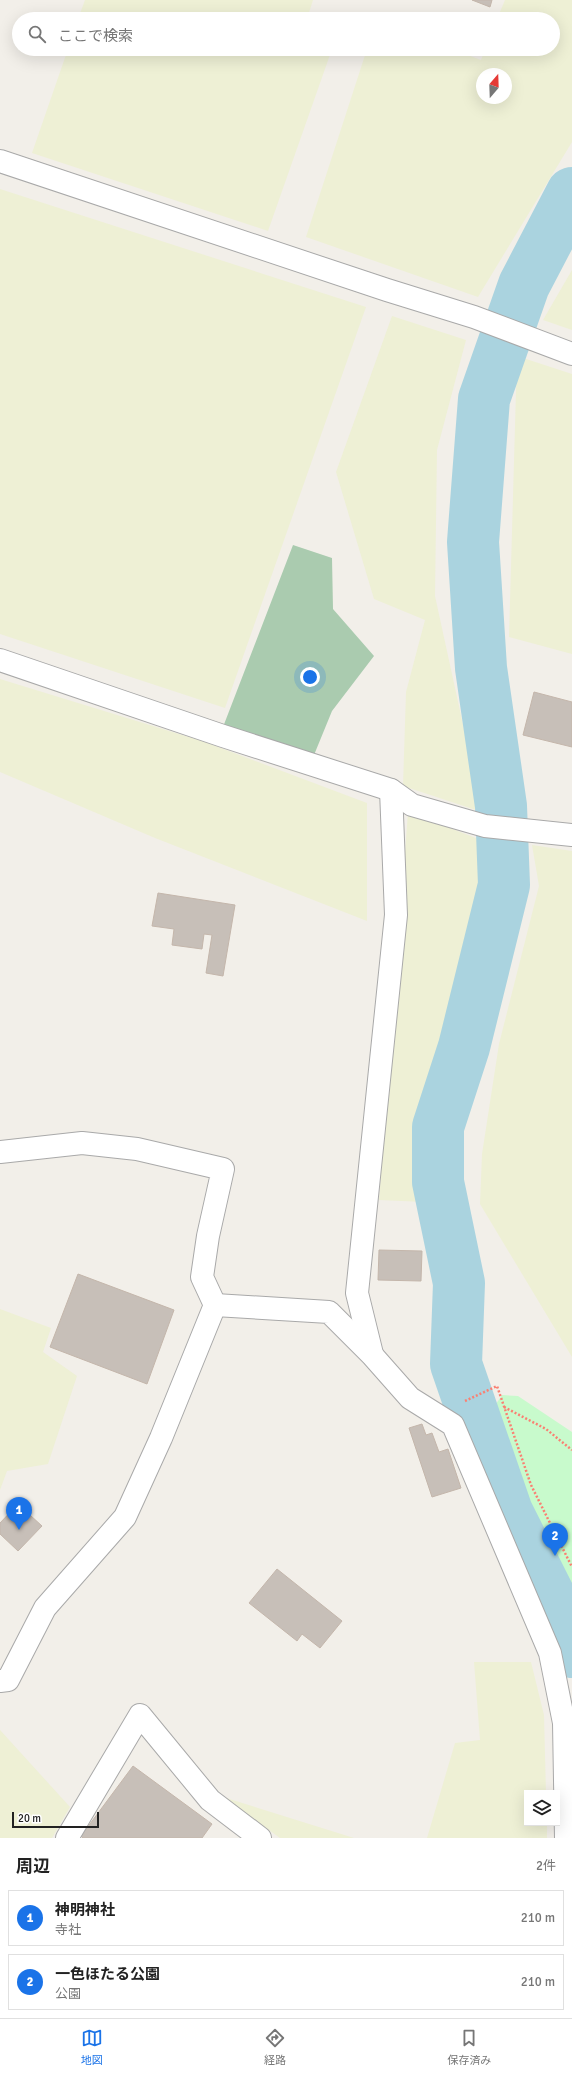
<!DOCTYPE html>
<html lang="ja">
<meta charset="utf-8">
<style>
:root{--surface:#fff;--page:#f2f2f2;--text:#222;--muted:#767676;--line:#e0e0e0;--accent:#1a73e8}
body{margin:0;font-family:Signika,"Noto Sans JP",sans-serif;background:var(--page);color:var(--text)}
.controls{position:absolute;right:12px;bottom:12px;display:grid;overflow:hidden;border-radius:0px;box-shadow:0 4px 16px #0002}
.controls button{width:36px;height:36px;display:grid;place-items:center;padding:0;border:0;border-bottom:1px solid var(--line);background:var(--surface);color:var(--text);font:20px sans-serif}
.compass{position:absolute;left:476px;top:68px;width:36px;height:36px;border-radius:50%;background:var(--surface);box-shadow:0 4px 16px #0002;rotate:19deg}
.scale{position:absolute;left:12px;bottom:10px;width:87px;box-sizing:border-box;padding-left:4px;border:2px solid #222;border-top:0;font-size:11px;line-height:14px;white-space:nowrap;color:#222;-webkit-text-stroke:3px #fff;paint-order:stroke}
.you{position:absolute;left:310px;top:677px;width:14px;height:14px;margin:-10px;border:3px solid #fff;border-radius:50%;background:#1a73e8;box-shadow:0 0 0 6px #1a73e833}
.badge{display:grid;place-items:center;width:26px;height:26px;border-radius:50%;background:var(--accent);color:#fff;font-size:13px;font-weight:700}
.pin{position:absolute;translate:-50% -33px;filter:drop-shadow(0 1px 2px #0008)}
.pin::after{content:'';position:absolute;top:21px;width:14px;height:12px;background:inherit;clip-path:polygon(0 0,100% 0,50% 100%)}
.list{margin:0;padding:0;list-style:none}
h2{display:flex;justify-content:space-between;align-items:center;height:52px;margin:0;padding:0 16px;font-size:17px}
h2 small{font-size:13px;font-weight:400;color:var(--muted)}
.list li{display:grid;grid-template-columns:26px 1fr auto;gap:12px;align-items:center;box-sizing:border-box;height:56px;margin:0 8px 8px;padding:0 8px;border:1px solid var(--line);border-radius:0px}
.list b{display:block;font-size:15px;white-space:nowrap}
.list p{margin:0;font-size:13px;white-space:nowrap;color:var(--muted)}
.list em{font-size:13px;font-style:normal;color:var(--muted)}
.icon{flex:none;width:22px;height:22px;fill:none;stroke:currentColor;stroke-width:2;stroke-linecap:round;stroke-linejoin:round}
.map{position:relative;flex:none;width:572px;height:1838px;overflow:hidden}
.search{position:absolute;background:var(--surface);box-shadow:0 4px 16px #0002;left:12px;right:12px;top:12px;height:44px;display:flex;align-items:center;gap:10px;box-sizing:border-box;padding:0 14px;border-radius:22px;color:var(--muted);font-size:15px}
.sheet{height:180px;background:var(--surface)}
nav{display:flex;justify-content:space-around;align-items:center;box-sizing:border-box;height:56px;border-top:1px solid var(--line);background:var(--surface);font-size:11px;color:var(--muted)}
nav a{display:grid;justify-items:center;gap:2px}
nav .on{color:var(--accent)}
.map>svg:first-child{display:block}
</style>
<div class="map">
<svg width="572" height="1838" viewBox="0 0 572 1838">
<rect width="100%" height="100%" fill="#f2efe9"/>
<g fill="#eef0d5" fill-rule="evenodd">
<polygon points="85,0 313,0 307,19 78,19"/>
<path d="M505 0H572V142L478 297 306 237 367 49H452L481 60 485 49H553V19H497ZM482 74H506V98H482Z"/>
<polygon points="68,49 332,49 268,231 32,153"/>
<polygon points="0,189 366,307 225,708 0,634"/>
<polygon points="572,270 572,330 543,320"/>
<polygon points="392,316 466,340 437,450 435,596 482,812 403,786 406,692 425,620 374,599 336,472"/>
<polygon points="517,356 572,374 572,654 509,637"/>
<polygon points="0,679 205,742 367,803 367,921 155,838 0,772"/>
<polygon points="408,812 489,843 486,889 473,952 428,1096 421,1152 424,1202 379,1200"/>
<polygon points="532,845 572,851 572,1357 480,1204 482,1154 499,1044 539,886"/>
<polygon points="0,1309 51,1328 43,1352 77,1376 48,1464 7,1471 0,1490"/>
<polygon points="474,1662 531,1662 544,1715 546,1793 527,1793 527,1823 547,1823 547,1838 427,1838 455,1743 480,1740"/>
<polygon points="0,1730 70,1807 52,1838 0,1838"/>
<polygon points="223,1797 354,1838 280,1838"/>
</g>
<polygon fill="#aacbaf" points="293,545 332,558 333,609 374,656 332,711 314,755 223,727"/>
<polygon fill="#c8facc" points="502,1395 518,1396 572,1432 572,1624 504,1489 490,1413"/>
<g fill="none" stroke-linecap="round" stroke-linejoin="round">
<polyline stroke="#aad3df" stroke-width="52" points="572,193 524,285 484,399 473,542 481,668 501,806 504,885 464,1047 438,1127 438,1182 459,1283 456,1364 507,1512 563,1623 572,1652"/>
</g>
<g fill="#c7bfb8" stroke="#c4b6ab">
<polygon points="472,0 492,0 490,7"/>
<polygon points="534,692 572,702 572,747 523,735"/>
<polygon points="158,893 235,905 223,976 206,973 212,935 204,934 202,949 172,945 174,929 152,926"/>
<polygon points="379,1250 422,1251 421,1281 378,1280"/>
<polygon points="78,1274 174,1310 147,1384 50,1347"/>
<polygon points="422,1424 426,1435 432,1433 439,1452 448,1449 461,1488 432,1497 409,1428"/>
<polygon points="18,1504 42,1526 18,1551 0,1534 0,1523"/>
<polygon points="277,1569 342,1621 320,1648 302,1634 297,1641 249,1603"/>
<polygon points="133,1766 212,1824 202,1838 83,1838 81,1836"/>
</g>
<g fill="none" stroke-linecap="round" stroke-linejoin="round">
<defs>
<g id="minor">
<polyline points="0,161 387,290 474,317 572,354"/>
<polyline points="0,660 223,736 391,790 412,805 485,826 572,835"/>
<polyline points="0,1152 82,1143 137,1149 223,1169 208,1236 202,1277 215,1305 161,1438 125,1517 45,1608 8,1680 0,1681"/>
<polyline points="215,1305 329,1312 372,1355 410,1398 453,1425 550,1653 564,1723 566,1838"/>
<polyline points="372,1354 357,1293 396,915 391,790"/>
<polyline points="67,1838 140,1715 210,1800 260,1838"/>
</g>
</defs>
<use href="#minor" stroke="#a9a9a9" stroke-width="24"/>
<g stroke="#fa8072" stroke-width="2.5" stroke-dasharray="2 2" stroke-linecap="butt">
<polyline points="465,1401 497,1386 531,1485 572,1567"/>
<polyline points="504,1407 546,1429 572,1450"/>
</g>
<use href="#minor" stroke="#fff" stroke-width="22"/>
</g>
</svg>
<div class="controls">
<button><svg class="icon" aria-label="layers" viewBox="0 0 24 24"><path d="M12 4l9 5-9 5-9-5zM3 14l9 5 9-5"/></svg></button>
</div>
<svg class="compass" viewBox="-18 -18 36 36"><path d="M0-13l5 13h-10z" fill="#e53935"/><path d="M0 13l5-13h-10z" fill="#767676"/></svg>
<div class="scale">20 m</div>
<div class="you"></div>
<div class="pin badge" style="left:19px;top:1530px">1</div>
<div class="pin badge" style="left:555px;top:1556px">2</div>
<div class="search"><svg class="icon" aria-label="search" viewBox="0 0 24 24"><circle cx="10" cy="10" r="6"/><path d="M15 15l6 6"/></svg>ここで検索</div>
</div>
<section class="sheet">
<h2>周辺<small>2件</small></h2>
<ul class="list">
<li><span class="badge">1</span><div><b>神明神社</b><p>寺社</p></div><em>210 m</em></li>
<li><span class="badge">2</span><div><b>一色ほたる公園</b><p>公園</p></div><em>210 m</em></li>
</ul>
</section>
<nav>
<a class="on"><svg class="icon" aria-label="map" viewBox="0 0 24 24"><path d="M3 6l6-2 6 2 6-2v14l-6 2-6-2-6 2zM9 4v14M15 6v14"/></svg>地図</a>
<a><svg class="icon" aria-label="directions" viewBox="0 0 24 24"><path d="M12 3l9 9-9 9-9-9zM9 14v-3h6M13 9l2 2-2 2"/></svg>経路</a>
<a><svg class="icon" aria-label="saved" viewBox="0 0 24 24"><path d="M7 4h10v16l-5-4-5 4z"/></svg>保存済み</a>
</nav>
